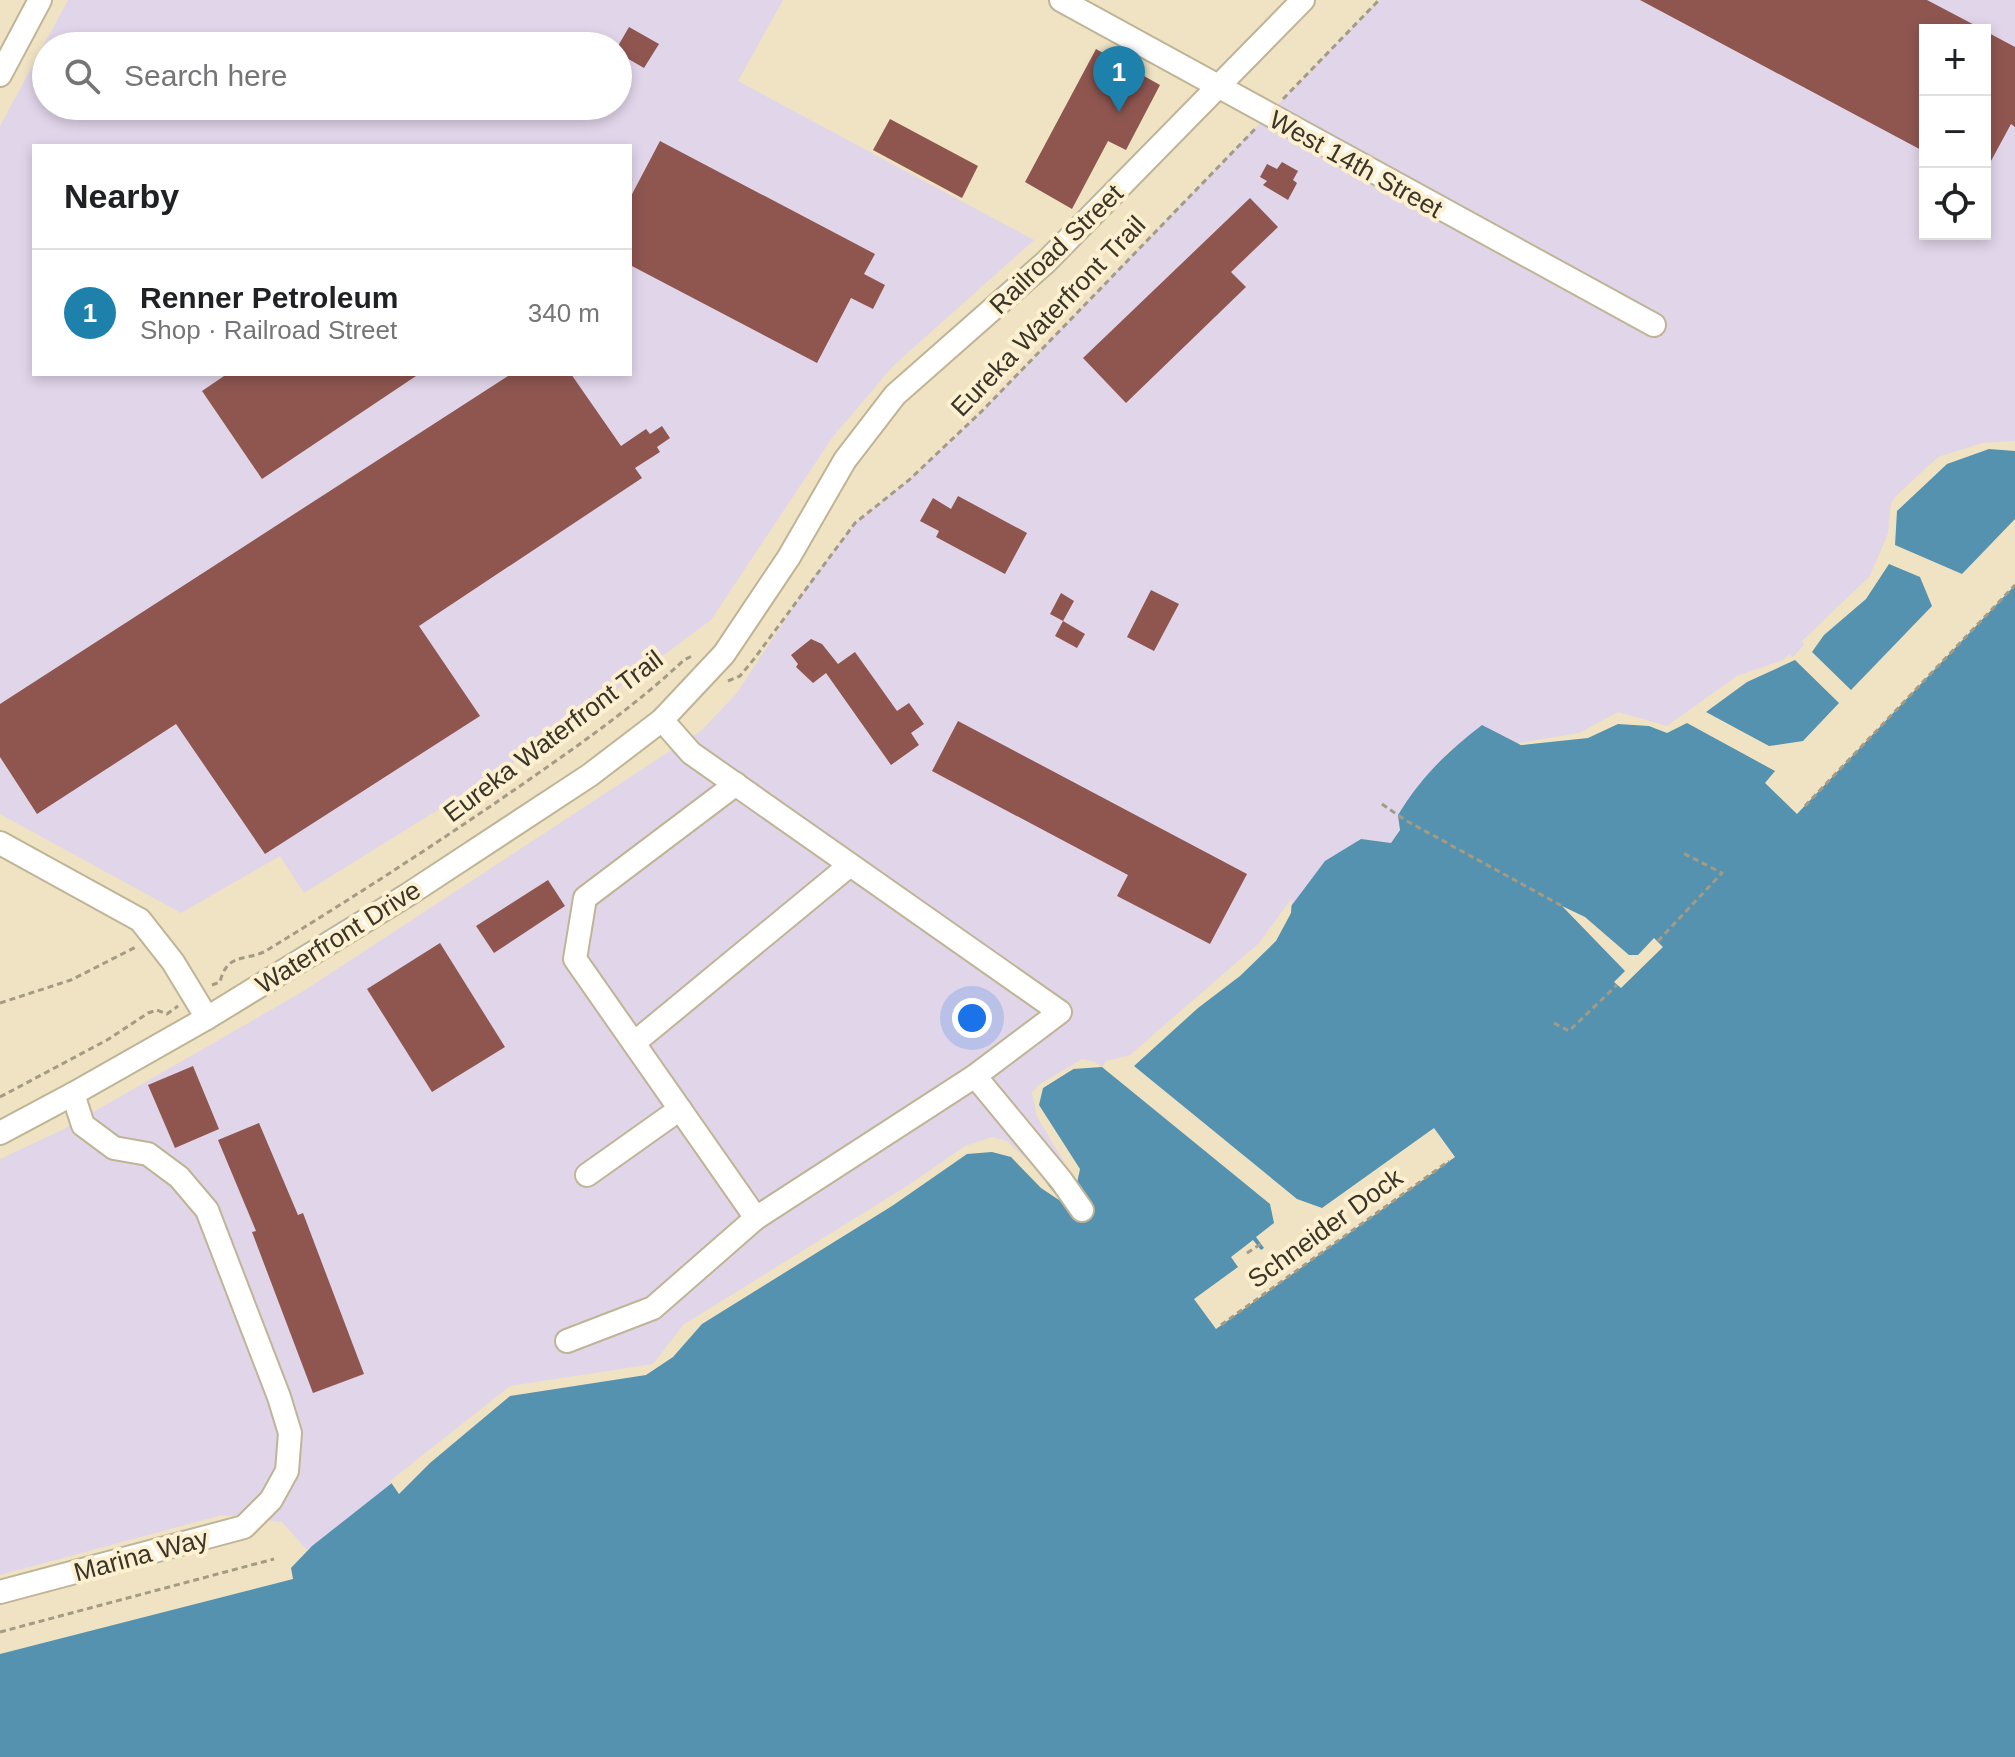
<!DOCTYPE html>
<meta charset="utf-8">
<style>
:root{--surface:#fff;--page:#f2f2f2;--text:#202124;--muted:#757577;--line:#e0e0e0;--accent:#1e81ac}
body{margin:0;font-family:Arial,sans-serif;background:var(--page);color:var(--text)}
.controls{position:absolute;right:24px;top:24px;display:grid;overflow:hidden;border-radius:0px;box-shadow:0 4px 12px #0003}
.controls button{width:72px;height:72px;display:grid;place-items:center;padding:0;border:0;border-bottom:2px solid var(--line);background:var(--surface);color:var(--text);font:40px sans-serif}
.you{position:absolute;left:972px;top:1018px;width:28px;height:28px;margin:-20px;border:6px solid #fff;border-radius:50%;background:#1a73e8;box-shadow:0 0 0 12px #1a73e833}
.badge{display:grid;place-items:center;width:52px;height:52px;border-radius:50%;background:var(--accent);color:#fff;font-size:26px;font-weight:700}
.pin{position:absolute;translate:-50% -66px;filter:drop-shadow(0 2px 4px #0008)}
.pin::after{content:'';position:absolute;top:42px;width:28px;height:24px;background:inherit;clip-path:polygon(0 0,100% 0,50% 100%)}
.list{margin:0;padding:0;list-style:none}
h2{display:flex;justify-content:space-between;align-items:center;height:104px;margin:0;padding:0 32px;font-size:34px}
h2 small{font-size:26px;font-weight:400;color:var(--muted)}
.list li{display:grid;grid-template-columns:52px 1fr auto;gap:24px;align-items:center;box-sizing:border-box;height:128px;padding:0 32px;border-top:2px solid var(--line)}
.list b{display:block;font-size:30px;white-space:nowrap}
.list p{margin:0;font-size:26px;white-space:nowrap;color:var(--muted)}
.list em{font-size:26px;font-style:normal;color:var(--muted)}
.icon{flex:none;width:44px;height:44px;fill:none;stroke:currentColor;stroke-width:2;stroke-linecap:round;stroke-linejoin:round}
.map{position:relative;flex:none;width:2015px;height:1757px;overflow:hidden}
.search{position:absolute;background:var(--surface);box-shadow:0 4px 12px #0003;left:32px;top:32px;width:600px;height:88px;display:flex;align-items:center;gap:20px;box-sizing:border-box;padding:0 28px;border-radius:44px;color:var(--muted);font-size:30px}
.panel{position:absolute;background:var(--surface);box-shadow:0 4px 12px #0003;left:32px;top:144px;width:600px;height:232px;border-radius:0px}
.map>svg:first-child{display:block}
</style>
<div class="map">
<svg width="2015" height="1757" viewBox="0 0 2015 1757">
<rect width="100%" height="100%" fill="#efe3c4"/>
<g fill="#e1d5e9" fill-rule="evenodd">
<path d="M68 0H783L738 81 1034 240 893 366 832 438 711 620 539 747 304 893 280 856 181 913 0 814V126ZM46 46H618V106H46ZM34 146H630V374H34Z"/>
<path d="M1379 0H2015V445L1892 534 1874 579 1786 663 1668 730 1521 745 1482 726 1448 752 1391 843 1360 839 1262 945 1074 1170 1051 1188 655 1367 373 1500 307 1550 282 1522 222 1515 0 1575V1159L62 1130 302 992 702 730 736 694 812 579 855 523 909 480 982 411ZM1925 30H1985V234H1925Z"/>
</g>
<path fill="#5592b0" d="M2015 445V1757H0V1645L290 1569 312 1546 510 1390 655 1367 685 1328 967 1150 993 1141 1051 1187 1073 1170 1041 1116 1036 1092 1083 1063 1102 1067 1132 1058 1262 945 1325 861 1361 839 1391 843 1400 830 1398 815C1422 776 1446 753 1482 725L1521 745 1580 737 1619 716 1668 730 1739 680 1786 663 1874 579 1892 534 1895 502 1940 461 1983 446Z"/>
<g fill="#efe3c4" fill-rule="evenodd">
<path d="M2015 441V451L1989 449 1947 464 1897 511 1895 545 1962 574 2015 519V585L1797 814 1765 783 1775 771 1687 723 1667 733 1649 726 1618 724 1588 738 1521 745 1518 743 1579 733 1618 712 1667 726 1737 676 1783 660 1789 654 1792 657 1804 645 1802 641 1870 576 1888 533 1891 503 1896 496 1938 457 1982 443ZM1889 564 1920 577 1932 606 1851 690 1812 652 1824 635 1866 599ZM1795 660 1839 703 1803 741 1769 746 1706 712 1747 682Z"/>
<polygon points="1292,898 1291,913 1276,941 1240,976 1198,1008 1134,1066 1297,1199 1322,1208 1434,1128 1455,1157 1216,1329 1194,1299 1238,1267 1231,1257 1253,1240 1261,1250 1264,1248 1256,1237 1274,1223 1270,1204 1102,1067 1073,1069 1043,1088 1039,1105 1080,1169 1077,1183 1037,1117 1032,1093 1040,1084 1082,1059 1095,1062 1102,1067 1106,1061 1130,1055 1259,943"/>
<polygon points="1562,906 1585,917 1629,955 1638,955 1654,938 1663,947 1621,988 1614,982 1625,971"/>
<polygon points="992,1137 1007,1141 1030,1163 1062,1202 1041,1188 1011,1157 992,1152 967,1154 892,1206 702,1324 673,1357 646,1375 510,1396 430,1463 399,1494 390,1481 510,1386 653,1364 683,1325 907,1186 965,1146"/>
<polygon points="290,1562 293,1579 0,1654 0,1641 250,1577"/>
</g>
<g fill="#8f5650">
<polygon points="1640,0 1927,0 1984,30 1925,30 1925,152"/>
<polygon points="629,27 659,44 644,68 618,53 618,46"/>
<polygon points="1985,31 2015,47 2015,127 2011,124 1985,172"/>
<polygon points="1096,49 1160,85 1126,150 1108,141 1072,209 1025,182"/>
<polygon points="890,119 978,166 962,198 873,150"/>
<polygon points="660,141 875,254 864,274 885,285 873,309 851,298 817,363 630,265 630,198"/>
<polygon points="1282,162 1298,171 1293,180 1297,183 1288,200 1263,185 1267,181 1260,177 1267,164 1277,169"/>
<polygon points="1250,198 1278,227 1231,272 1246,287 1126,403 1083,358"/>
<polygon points="227,374 419,374 262,479 202,391"/>
<polygon points="511,374 571,374 621,446 646,429 650,434 662,426 670,438 657,447 660,452 635,468 642,478 419,626 480,716 265,854 176,724 37,814 0,757 0,704"/>
<polygon points="958,496 1027,533 1005,574 936,537 939,531 920,521 933,498 951,509"/>
<polygon points="1151,590 1179,604 1154,651 1127,637"/>
<polygon points="1061,593 1074,601 1063,621 1085,634 1077,648 1055,636 1063,621 1050,614"/>
<polygon points="811,639 822,644 838,664 855,652 897,711 909,703 924,724 911,733 919,745 891,765 826,673 813,683 796,667 798,664 791,655"/>
<polygon points="958,721 1247,874 1210,944 1117,896 1128,875 932,771"/>
<polygon points="548,880 565,906 494,953 476,926"/>
<polygon points="440,943 505,1047 432,1092 367,989"/>
<polygon points="193,1066 219,1129 175,1148 148,1085"/>
<polygon points="259,1123 298,1215 303,1213 364,1374 313,1393 252,1232 256,1231 218,1140"/>
</g>
<g fill="none" stroke-linecap="round" stroke-linejoin="round">
<defs>
<g id="minor">
<polyline points="1061,0 1654,325"/>
<polyline points="0,75 40,0"/>
<polyline points="736,784 585,898 575,959 756,1218"/>
<polyline points="0,843 140,920 173,962 207,1018"/>
<polyline points="634,1043 850,865"/>
<polyline points="975,1076 1061,1180 1082,1210"/>
<polyline points="0,1133 73,1094 207,1018 409,894 590,775 662,720 724,654 789,557 845,460 895,395 1046,262 1303,0"/>
<polyline points="587,1175 680,1109"/>
<polyline points="567,1341 653,1308 756,1218 975,1076 1060,1012 691,753 662,720"/>
<polyline points="0,1592 244,1527 271,1500 287,1471 290,1433 279,1397 207,1210 179,1177 148,1154 114,1148 83,1125 73,1094"/>
</g>
</defs>
<use href="#minor" stroke="#c0b496" stroke-width="26"/>
<g stroke="#a49b84" stroke-width="3" stroke-dasharray="6 4" stroke-linecap="butt">
<polyline points="1283,99 1379,0"/>
<polyline points="728,681 740,676 754,659 855,523 909,480 982,411 1256,128"/>
<polyline points="1382,804 1405,820 1562,906"/>
<polyline points="1805,806 2015,585"/>
<polyline points="1658,941 1722,873 1681,852"/>
<path d="M212 985 220 982C227 954 242 961 264 952 351 899 436 844 520 786 576 747 634 707 684 660L694 655"/>
<polyline points="0,1003 71,980 136,947"/>
<polyline points="1554,1023 1569,1031 1617,985"/>
<polyline points="0,1097 107,1040 148,1013 157,1010 167,1014 178,1006"/>
<polyline points="1247,1253 1261,1244"/>
<polyline points="1221,1325 1449,1161"/>
<polyline points="0,1632 274,1559"/>
</g>
<use href="#minor" stroke="#fff" stroke-width="22"/>
</g>
<g text-anchor="middle" stroke-width="8" stroke-linejoin="round" paint-order="stroke">
<g font-size="26" fill="#3a3529" stroke="#fdf0d1">
<text transform="translate(1356 164) rotate(29)" y="9">West 14th Street</text>
<text transform="translate(1056 249) rotate(-44)" y="9">Railroad Street</text>
<text transform="translate(1048 316) rotate(-46)" y="9">Eureka Waterfront Trail</text>
<text transform="translate(553 736) rotate(-37)" y="9">Eureka Waterfront Trail</text>
<text transform="translate(338 937) rotate(-32)" y="9">Waterfront Drive</text>
<text transform="translate(1325 1228) rotate(-36)" y="9">Schneider Dock</text>
<text transform="translate(141 1555) rotate(-15)" y="9">Marina Way</text>
</g>
</g>
</svg>
<div class="controls">
<button>+</button>
<button>−</button>
<button><svg class="icon" aria-label="locate" viewBox="0 0 24 24"><circle cx="12" cy="12" r="6"/><path d="M12 2v4M12 18v4M2 12h4M18 12h4"/></svg></button>
</div>
<div class="you"></div>
<div class="pin badge" style="left:1119px;top:112px">1</div>
<div class="search"><svg class="icon" aria-label="search" viewBox="0 0 24 24"><circle cx="10" cy="10" r="6"/><path d="M15 15l6 6"/></svg>Search here</div>
<section class="panel">
<h2>Nearby<small></small></h2>
<ul class="list">
<li><span class="badge">1</span><div><b>Renner Petroleum</b><p>Shop · Railroad Street</p></div><em>340 m</em></li>
</ul>
</section>
</div>
